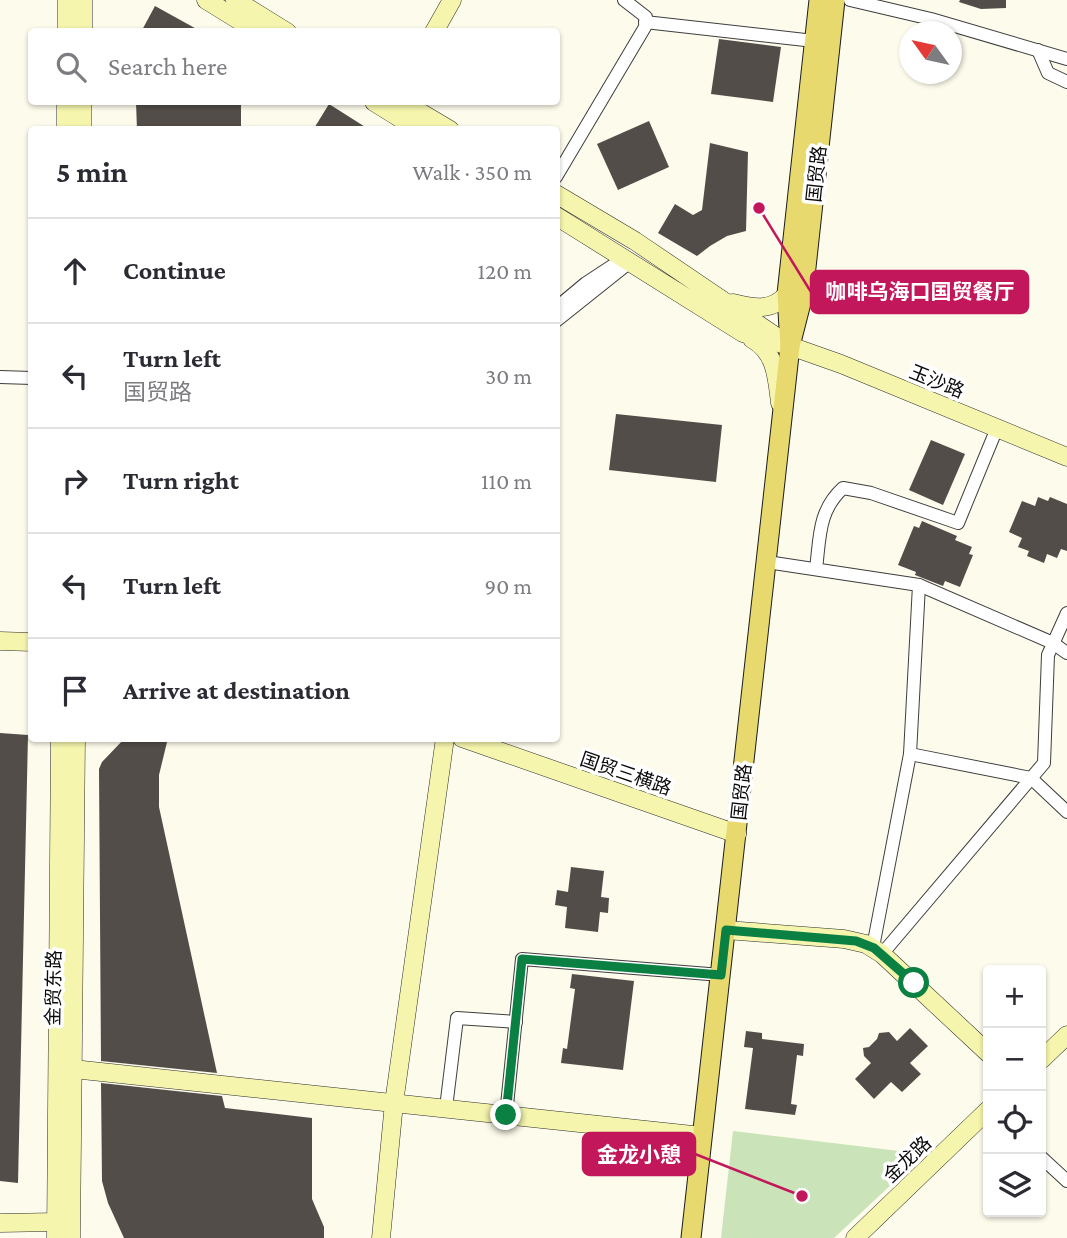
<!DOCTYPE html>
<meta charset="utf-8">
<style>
:root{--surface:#fff;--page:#f2f2f3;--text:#2b2b33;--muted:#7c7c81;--line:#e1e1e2}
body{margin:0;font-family:"Crimson Pro","Noto Sans SC",serif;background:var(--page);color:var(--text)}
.controls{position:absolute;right:21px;bottom:21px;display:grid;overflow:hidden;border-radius:7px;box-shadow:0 2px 5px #0004}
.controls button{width:63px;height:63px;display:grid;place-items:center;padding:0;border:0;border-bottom:2px solid var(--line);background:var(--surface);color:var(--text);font:35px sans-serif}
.compass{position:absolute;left:899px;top:21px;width:63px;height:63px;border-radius:50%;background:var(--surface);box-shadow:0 2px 5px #0004;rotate:303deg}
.stop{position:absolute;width:21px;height:21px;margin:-16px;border:5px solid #0b8043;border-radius:50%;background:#fff}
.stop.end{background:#0b8043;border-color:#fff;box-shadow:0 2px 7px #0008}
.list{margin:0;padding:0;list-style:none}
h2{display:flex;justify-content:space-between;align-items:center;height:91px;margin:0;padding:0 28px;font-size:30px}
h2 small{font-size:23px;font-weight:400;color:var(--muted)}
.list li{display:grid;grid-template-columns:46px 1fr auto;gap:21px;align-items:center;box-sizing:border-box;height:105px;padding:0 28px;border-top:2px solid var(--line)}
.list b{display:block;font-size:26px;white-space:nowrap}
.list p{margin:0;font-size:23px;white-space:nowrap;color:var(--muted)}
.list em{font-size:23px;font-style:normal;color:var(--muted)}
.icon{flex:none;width:38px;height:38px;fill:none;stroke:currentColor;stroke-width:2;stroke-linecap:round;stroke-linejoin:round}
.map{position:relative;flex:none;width:1067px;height:1238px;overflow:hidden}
.search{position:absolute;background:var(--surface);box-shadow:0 2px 5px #0004;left:28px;top:28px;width:532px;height:77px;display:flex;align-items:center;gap:18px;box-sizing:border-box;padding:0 24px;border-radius:7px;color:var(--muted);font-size:26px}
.panel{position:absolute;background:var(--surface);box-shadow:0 2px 5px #0004;left:28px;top:126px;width:532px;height:616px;border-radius:7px}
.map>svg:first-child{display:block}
</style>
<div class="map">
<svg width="1067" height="1238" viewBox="0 0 1067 1238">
<rect width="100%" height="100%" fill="#fdfbeb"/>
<polygon fill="#cae3b9" points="733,1131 924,1154 834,1238 721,1238"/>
<g fill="#524d49">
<polygon points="960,0 1006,0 1006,8 981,9 959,2"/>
<polygon points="155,6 202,32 141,32"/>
<polygon points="719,39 781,47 773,102 711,94"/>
<polygon points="136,102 241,102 241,130 137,130"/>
<polygon points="329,104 370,130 313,130"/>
<polygon points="649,121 669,167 618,190 597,144"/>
<polygon points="710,143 748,152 746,231 727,236 710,246 697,256 658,233 675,204 693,215 702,210"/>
<polygon points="616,414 722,425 716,482 609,470"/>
<polygon points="931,440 965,454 943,505 909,490"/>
<polygon points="1038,497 1048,501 1050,497 1067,504 1067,551 1061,549 1057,558 1047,554 1044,563 1027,556 1029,551 1018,547 1022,538 1009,532 1022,501 1035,506"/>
<polygon points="922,521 957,536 955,540 972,547 969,554 973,555 960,587 945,581 943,586 915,575 916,572 898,565 914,526 919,528"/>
<polygon points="0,733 28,735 18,1183 0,1181"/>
<polygon points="125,738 168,738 159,775 159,807 217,1073 101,1061 99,769 102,762"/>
<polygon points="571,867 604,871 601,897 609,898 608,913 600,912 598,932 565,928 567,907 555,905 557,890 568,892"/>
<polygon points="572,974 634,981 623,1070 561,1063 563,1048 567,1049 575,989 570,988"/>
<polygon points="910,1028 928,1046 910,1063 921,1074 902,1092 891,1082 874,1099 855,1079 871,1063 864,1056 863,1048 869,1047 877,1039 879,1033 889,1032 897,1041"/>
<polygon points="746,1031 762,1033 762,1039 804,1044 803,1056 797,1055 791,1104 797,1105 795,1115 745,1109 753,1048 744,1047"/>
<polygon points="101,1083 222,1096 225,1108 312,1118 312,1199 324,1227 324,1238 124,1238 108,1203 102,1181"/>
</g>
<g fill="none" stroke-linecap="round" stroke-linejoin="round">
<defs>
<g id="street">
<polyline points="850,0 931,19 1067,59"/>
<polyline points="645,22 814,41"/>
<polyline points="1038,50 1048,73 1067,82"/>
<polyline points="556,177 645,27 646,17 624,0"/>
<polyline points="556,308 586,283 618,262"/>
<polyline points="556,321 630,262"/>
<polyline points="0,377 32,378"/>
<polyline points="767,562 919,585 1053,643 1067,653"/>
<path d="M816 569C820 537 818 511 843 488L871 493 958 523 997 428"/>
<polyline points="910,754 1031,778 1067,812"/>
<polyline points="873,947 910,754 919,585"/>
<polyline points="882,954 1044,763 1048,655 1067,613"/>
<polyline points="446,1108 457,1018 516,1022"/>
<polyline points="506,1115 522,959 721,975"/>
<polyline points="1041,1157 1067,1181"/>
</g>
<g id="secondary">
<polyline points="206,0 258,32"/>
<polyline points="235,0 287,32"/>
<polyline points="67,32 67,0"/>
<polyline points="83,32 83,0"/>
<polyline points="434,32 452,0"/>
<polyline points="374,102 419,130"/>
<polyline points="403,102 450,130"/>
<polyline points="66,130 66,102"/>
<polyline points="82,130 82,102"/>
<polyline points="556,194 635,241 790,346 743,333 556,216"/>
<path d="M733 303C753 308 772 312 787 294"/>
<path d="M752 339C776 352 777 378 780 403"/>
<polyline points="790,346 841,364 1067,457"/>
<polyline points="0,641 32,642"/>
<polyline points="462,738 737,834"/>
<polyline points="726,930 844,939 866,944 882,954 988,1053"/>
<polyline points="1041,1060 1067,1035"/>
<polyline points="73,1069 702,1136"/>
<polyline points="0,1223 56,1222"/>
<polyline points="56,1238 60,738"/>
<polyline points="71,1238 76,738"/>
<polyline points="381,1238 394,1103 445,738"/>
<polyline points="855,1238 988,1110"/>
</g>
<g id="primary">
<polyline points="819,0 787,294 790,346 803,295 835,0"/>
<polyline points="691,1238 790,346"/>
</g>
</defs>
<use href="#street" stroke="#3e3e3e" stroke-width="14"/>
<use href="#secondary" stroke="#2d2d2d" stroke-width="19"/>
<use href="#primary" stroke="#1c1c1c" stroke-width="21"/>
<use href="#street" stroke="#fff" stroke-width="12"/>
<use href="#secondary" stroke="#f5f5ad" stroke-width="18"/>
<use href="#primary" stroke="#e8d96f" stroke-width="19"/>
</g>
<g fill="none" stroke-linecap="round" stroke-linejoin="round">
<polyline stroke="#0b8043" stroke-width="9" points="506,1115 522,959 721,975 726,930 856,941 874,948 914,983"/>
</g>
<g text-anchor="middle" stroke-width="7" stroke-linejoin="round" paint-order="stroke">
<g font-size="19" fill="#0b0b0b" stroke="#fff">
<text transform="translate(816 174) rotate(-84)" y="7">国贸路</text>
<text transform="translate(937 381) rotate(22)" y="7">玉沙路</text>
<text transform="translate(626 773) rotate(19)" y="7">国贸三横路</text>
<text transform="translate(741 792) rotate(-84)" y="7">国贸路</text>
<text transform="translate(53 988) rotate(-89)" y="7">金贸东路</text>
<text transform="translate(907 1159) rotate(-44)" y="7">金龙路</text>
</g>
</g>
<path fill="none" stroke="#c2185b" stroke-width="2.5" d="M759 208L811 292M802 1196L695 1154"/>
<g fill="#c2185b" stroke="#fff" stroke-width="2.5">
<circle cx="759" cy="208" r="7"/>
<circle cx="802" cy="1196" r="7"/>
</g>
<g fill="#c2185b" stroke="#c2185b" stroke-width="2.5">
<rect x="811" y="271" width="217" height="42" rx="7"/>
<rect x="583" y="1133" width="112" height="42" rx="7"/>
</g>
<g font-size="21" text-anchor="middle" font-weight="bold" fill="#fff">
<text x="920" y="299">咖啡乌海口国贸餐厅</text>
<text x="639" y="1162">金龙小憩</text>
</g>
</svg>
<div class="controls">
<button>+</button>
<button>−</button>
<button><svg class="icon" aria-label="locate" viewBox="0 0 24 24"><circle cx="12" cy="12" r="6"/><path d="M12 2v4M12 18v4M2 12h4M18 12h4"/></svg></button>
<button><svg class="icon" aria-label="layers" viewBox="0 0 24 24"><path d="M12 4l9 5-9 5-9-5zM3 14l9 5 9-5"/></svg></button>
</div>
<svg class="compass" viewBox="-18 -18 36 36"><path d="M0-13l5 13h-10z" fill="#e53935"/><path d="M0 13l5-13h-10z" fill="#7c7c81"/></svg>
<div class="stop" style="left:914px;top:983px"></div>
<div class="stop end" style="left:506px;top:1115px"></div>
<div class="search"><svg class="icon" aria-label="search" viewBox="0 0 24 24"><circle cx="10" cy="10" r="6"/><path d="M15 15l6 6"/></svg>Search here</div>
<section class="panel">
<h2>5 min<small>Walk · 350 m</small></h2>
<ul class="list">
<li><svg class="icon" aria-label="ahead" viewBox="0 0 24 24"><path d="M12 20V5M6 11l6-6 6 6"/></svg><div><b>Continue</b></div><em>120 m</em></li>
<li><svg class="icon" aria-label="left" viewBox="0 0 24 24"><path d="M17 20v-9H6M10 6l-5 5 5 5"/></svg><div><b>Turn left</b><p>国贸路</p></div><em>30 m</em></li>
<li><svg class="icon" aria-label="right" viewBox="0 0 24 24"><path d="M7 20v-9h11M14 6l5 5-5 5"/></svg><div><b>Turn right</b></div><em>110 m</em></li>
<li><svg class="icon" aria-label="left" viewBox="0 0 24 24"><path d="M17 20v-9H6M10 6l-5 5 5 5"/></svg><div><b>Turn left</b></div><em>90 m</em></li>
<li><svg class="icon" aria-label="arrive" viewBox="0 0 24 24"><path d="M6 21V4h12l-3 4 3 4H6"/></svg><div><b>Arrive at destination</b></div></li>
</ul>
</section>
</div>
